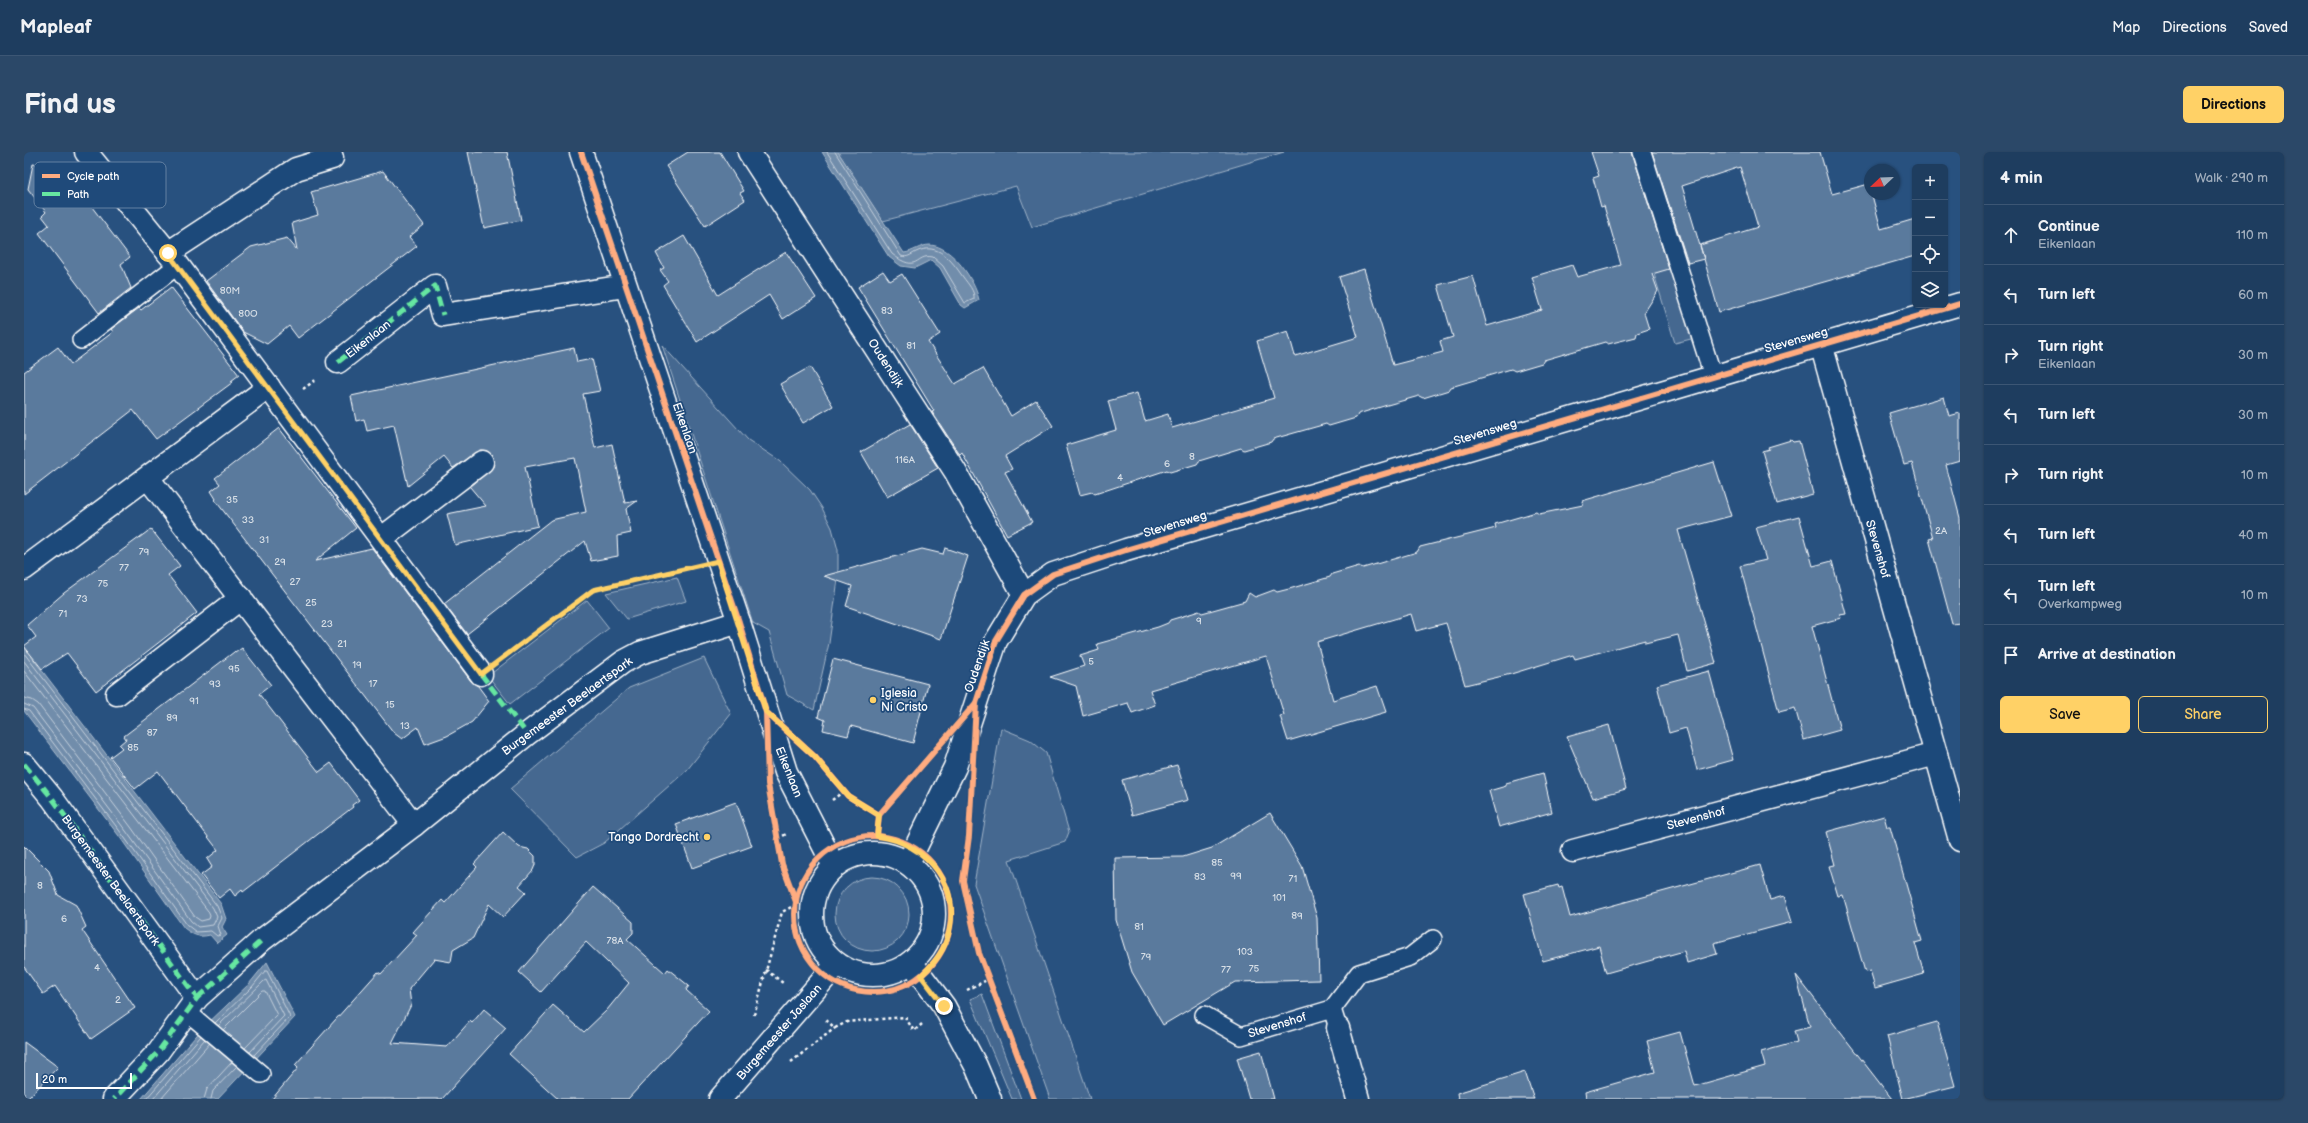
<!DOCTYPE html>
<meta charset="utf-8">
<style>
:root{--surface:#1e3d5f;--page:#2b4868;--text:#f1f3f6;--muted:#a1aebd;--line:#3c5674;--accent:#ffd166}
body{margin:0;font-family:"Balsamiq Sans",sans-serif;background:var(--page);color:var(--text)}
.controls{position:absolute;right:12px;top:12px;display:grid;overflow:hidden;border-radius:6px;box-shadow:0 1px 3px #0004}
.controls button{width:36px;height:36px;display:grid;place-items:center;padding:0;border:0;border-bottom:1px solid var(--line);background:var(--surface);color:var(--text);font:20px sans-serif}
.compass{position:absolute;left:1840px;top:12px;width:36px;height:36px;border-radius:50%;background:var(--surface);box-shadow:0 1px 3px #0004;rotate:247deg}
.scale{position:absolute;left:12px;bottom:10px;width:96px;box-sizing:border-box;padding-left:4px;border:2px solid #fff;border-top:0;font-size:11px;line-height:14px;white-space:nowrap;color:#fff;-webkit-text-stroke:3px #1f4a7a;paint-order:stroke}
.stop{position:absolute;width:12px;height:12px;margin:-9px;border:3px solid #ffd166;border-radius:50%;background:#fff}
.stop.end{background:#ffd166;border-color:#fff;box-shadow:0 1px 4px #0008}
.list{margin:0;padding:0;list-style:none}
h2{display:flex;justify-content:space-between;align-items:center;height:52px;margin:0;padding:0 16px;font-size:17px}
h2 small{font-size:13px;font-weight:400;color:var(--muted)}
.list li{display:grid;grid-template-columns:26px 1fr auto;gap:12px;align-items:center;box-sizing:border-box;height:60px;padding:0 16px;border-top:1px solid var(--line)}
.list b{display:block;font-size:15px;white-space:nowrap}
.list p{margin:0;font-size:13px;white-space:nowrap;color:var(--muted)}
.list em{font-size:13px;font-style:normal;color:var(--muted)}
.actions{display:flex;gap:8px;padding:12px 16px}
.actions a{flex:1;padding:9px 0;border:1px solid var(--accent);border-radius:6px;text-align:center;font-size:14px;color:var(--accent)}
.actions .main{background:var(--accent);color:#111}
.icon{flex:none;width:22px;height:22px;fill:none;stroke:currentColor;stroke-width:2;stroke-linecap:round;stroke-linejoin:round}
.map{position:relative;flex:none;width:1936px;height:947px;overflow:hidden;border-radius:6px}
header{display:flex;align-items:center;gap:24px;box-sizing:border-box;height:56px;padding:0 20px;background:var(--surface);border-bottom:1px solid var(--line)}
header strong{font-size:19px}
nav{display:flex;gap:22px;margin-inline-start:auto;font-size:14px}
.intro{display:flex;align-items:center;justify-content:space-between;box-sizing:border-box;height:96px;padding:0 24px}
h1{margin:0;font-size:28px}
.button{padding:10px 18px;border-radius:6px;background:var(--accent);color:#111;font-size:14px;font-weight:700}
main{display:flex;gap:24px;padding:0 24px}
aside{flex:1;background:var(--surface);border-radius:6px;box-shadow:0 1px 3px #0004}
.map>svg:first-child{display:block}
</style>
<header>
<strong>Mapleaf</strong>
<nav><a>Map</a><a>Directions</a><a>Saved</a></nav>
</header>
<div class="intro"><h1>Find us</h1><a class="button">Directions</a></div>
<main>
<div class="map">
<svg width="1936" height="947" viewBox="0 0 1936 947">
<rect width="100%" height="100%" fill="#28517f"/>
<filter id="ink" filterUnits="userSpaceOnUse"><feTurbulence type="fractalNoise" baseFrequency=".025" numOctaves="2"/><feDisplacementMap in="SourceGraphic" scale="8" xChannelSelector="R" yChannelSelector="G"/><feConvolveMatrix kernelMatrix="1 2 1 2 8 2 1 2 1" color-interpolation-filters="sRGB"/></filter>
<g filter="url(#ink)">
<g fill="#446890" stroke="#a2b4c8">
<polygon points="814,0 1260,0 1008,75 992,34 859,69"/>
<polygon points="1593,0 1631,0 1683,183 1651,191"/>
<polygon points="638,193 724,288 756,309 786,338 798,356 808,376 814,398 814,427 805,491 790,558 763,543 745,480 729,471"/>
<polygon points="653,425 662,449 603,467 582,441"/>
<polygon points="563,448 585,476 486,552 464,524"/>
<polygon points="680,506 707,562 663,618 580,691 553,705 486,637 605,536"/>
<polygon points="977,576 1006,588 1022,601 1045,680 1041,690 985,708 1066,947 1026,947 950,732"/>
<circle cx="848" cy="762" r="37"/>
<polygon points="958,842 997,947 988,947 946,847"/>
</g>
<g fill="#718dab" stroke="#aabbcd">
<path d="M798 0H814L880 101C889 100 896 93 906 93 928 94 951 128 955 148L941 156 937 153 916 116 907 108 891 116 877 114 865 105Z"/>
<path d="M0 495 197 752 202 767 198 775 203 783 193 791 186 783C174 786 169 783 160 776L95 684 0 559Z"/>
<polygon points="243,810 271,865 194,947 117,947 179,876 225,832"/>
</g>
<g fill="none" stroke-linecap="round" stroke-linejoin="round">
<g stroke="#c6d1dd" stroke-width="1">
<path d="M803 0 868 102C895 123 891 101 909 105L919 114 941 151 950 147C951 139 944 132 939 125 928 109 914 89 892 100 886 103 884 106 877 104L811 0"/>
<polyline points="0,501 193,754 198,766 194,774 197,783 193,784 187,779 172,780 163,773 98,682 5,559 0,557"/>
<polyline points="0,509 189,756 193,765 189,773 174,775 167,769 102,679 9,556 0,552"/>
<polyline points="0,519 184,759 186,764 185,767 177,769 171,765 107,675 14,552 8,548 0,546"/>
<polyline points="191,871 228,835 241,819 243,819 266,865 230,903"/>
<polyline points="194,874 240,829 242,828 260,864 226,900"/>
<polyline points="199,878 238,839 241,839 253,863 221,896"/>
<polyline points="122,947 177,884"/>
<polyline points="129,947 181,887"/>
<polyline points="137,947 186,891"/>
<polyline points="180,947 183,937 208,910"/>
<polyline points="187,947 189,939 213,914"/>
</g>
</g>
<g fill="#5a7a9d" stroke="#fff" fill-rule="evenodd">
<polygon points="444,0 483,0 497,68 460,76"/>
<polygon points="664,0 696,0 720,39 716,41 721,48 681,74 642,14"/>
<polygon points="1567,0 1608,0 1645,117 1628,122 1634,139 1620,161 1625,177 1613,181 1612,185 1584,192 1581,190 1520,208 1518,211 1491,219 1487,217 1427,235 1425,238 1399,246 1395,244 1360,254 1334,262 1332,266 1305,274 1302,272 1249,287 1247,290 1220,298 1217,296 1175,309 1173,312 1146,320 1143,318 1071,342 1068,340 1056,343 1042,293 1092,278 1084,249 1113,241 1121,269 1144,262 1148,276 1250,246 1233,189 1264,179 1271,204 1334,185 1315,125 1340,117 1369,213 1419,200 1416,189 1429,185 1414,133 1449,124 1463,174 1518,158 1508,125 1548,113 1553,125 1597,113 1580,54 1577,55 1569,26 1575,24"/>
<path d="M1628 0H1796L1808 42 1845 32 1857 77 1891 67V104L1695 160 1680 107 1664 111ZM1716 15 1734 75 1676 93 1680 107 1658 34Z"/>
<polygon points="9,12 34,16 49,36 52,34 106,105 97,112 107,136 75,161 15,81 25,73 18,64 22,60 4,37"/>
<polygon points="359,19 400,73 385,85 393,94 274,186 265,174 243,192 219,180 182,129 227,95 263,86 273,98 268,71 294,63 287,40"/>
<polygon points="660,84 694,143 762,100 792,146 759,167 745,143 673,190 639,133 644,129 636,118 640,116 632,101"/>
<polygon points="859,119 866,129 878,122 916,182 904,190 931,232 959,216 987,264 1012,248 1029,274 981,304 988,317 981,320 1008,370 983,383 938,301 936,303 908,260 910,259 834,135"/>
<polygon points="147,135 215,223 207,229 209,230 132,287 109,258 0,342 0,220 34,195 47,212 89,180 87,177 115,156 117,158"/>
<polygon points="550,196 553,210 568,207 576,239 559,242 571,296 588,292 601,351 613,349 602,357 607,381 593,384 594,404 567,409 561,389 443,482 420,452 527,368 562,360 551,306 501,315 514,374 431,393 423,362 462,354 446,335 469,315 470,309 468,303 463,299 456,298 429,316 420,305 384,334 370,273 343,279 340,267 332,269 327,244"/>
<polygon points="786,215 809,254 779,271 756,232"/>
<polygon points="1920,245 1925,264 1936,261 1936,309 1922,313 1936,366 1936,471 1928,472 1905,387 1909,386 1888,311 1880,313 1865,261"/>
<polygon points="886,272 914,316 863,345 837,300"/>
<polygon points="255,276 332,376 291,409 348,396 447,529 454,534 465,549 448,570 423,584 401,592 394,575 378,587 370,581 191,348 192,347 187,339 196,332 191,326"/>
<polygon points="1767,288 1769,290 1775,289 1789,342 1753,352 1738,299 1745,297 1744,295"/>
<polygon points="1690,310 1707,364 1654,378 1692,511 1663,519 1654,483 1621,491 1621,488 1551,507 1549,503 1487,522 1441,533 1422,471 1392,479 1387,462 1293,490 1309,548 1353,534 1362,560 1264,589 1256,564 1260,563 1242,504 1126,538 1131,553 1108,561 1104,551 1059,564 1052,534 1026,525 1060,514 1056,504 1075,498 1073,492 1134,475 1144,471 1146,468 1169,461 1175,459 1178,461 1221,449 1225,441 1231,445 1250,438 1253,440 1265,437 1306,425 1308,422 1335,414 1339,416 1393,400 1396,395 1472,376 1471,372 1512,360 1515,362 1559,353 1558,349"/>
<polygon points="1775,364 1789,414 1808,409 1822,462 1816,463 1817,466 1788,474 1816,578 1780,588 1771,556 1755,560 1716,414 1742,408 1732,375"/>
<polygon points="127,377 156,414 144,423 173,461 72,539 43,501 18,517 0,494 12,485 3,473 40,441"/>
<polygon points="921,396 944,404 917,487 822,454 828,434 800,424 898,397 919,402"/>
<polygon points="218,496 247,533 235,542 295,620 307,611 335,648 328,653 329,655 219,740 218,738 211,744 206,737 195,746 177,723 188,715 183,707 194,698 134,619 111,637 86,605 98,596 95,593 102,587 100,584 210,500 211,501"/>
<polygon points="809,507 904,532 889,591 827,574 824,584 799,578 801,568 794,565"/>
<polygon points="1685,519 1709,608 1673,618 1662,576 1645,581 1633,533"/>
<polygon points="1585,573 1602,637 1569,646 1543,585"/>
<polygon points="1153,613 1164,648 1108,663 1098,628"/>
<polygon points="1519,621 1528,660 1475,675 1465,639 1482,634 1482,631"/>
<polygon points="712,650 728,694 668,716 652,672"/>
<polygon points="1246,661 1278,714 1293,766 1295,828 1211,830 1139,873 1108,820 1092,768 1091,706 1159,705 1188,696"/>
<polygon points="1860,664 1863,675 1866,675 1898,789 1891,791 1900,822 1851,836 1846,819 1841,820 1819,743 1814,744 1805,714 1811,713 1802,680"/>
<polygon points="479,680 495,695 504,697 511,704 511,713 509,718 495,734 502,740 479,765 465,752 449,786 429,798 427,810 410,807 385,837 387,853 368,891 423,895 446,869 448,871 460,857 482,876 418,947 248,947 274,916 271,913 354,820 357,822 393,783 389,780 418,748 421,751 453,715 450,712"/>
<polygon points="0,694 25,719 34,743 52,753 62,775 58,778 111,856 67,887 31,834 19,842 0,815"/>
<polygon points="1736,713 1746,748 1760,744 1768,770 1690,791 1693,802 1663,811 1660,799 1582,821 1575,794 1519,809 1500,742 1534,733 1535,736 1538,735 1546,765"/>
<polygon points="569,735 609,770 609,781 603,787 641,821 644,817 665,834 662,838 685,859 604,947 534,947 485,902 529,853 560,880 583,858 605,831 562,790 517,840 495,820"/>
<polygon points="1772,823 1868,947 1562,947 1561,940 1631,920 1623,889 1656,880 1671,934 1741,914 1737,900 1773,890 1770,879 1786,875"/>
<polygon points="1913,870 1931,934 1879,947 1863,884"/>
<polygon points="0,890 34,915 3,947 0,947"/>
<polygon points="1237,899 1250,947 1225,947 1213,906"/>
<polygon points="1501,920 1510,947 1434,947 1433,941"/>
</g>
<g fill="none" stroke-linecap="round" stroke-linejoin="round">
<defs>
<g id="lane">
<polyline points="1618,0 1689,224"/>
<polyline points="57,188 154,113"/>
<polyline points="1308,857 1335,821 1386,805 1409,787"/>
<polyline points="162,859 237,922"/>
<polyline points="1180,863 1217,884 1308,857 1314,876"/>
</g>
<g id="street">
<polyline points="62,0 154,113 457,522"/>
<polyline points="725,0 931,319 1000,443"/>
<polyline points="144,101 272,17 308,6 306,0"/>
<polyline points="1797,192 1936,688"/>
<polyline points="314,210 411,134 419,163 601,134"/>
<polyline points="124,326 390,673"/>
<polyline points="358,386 458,310"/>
<polyline points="0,417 245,235"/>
<polyline points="93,542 217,446"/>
<polyline points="0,612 28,646 173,846 134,900 90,947"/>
<polyline points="1549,699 1912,602"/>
<polyline points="173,846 238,788 390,673 503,582 599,510 616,501 715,470"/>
<polyline points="1314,876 1334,947"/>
<polyline points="696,947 813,812"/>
</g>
<g id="secondary">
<polyline points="557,0 715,470 762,620 810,714"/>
<circle cx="849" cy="762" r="61"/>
<polyline points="884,711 931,615 972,489 1000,443 1029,422 1102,398 1936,152"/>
<polyline points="887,810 920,854 952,914 966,947"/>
</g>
</defs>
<use href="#lane" stroke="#fff" stroke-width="20"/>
<use href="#street" stroke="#fff" stroke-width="25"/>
<use href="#secondary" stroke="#fff" stroke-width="25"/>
<g stroke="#fff" stroke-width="2.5" stroke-dasharray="3 3" stroke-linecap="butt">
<polyline points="279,237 293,227"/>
<polyline points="480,505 569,438 668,415"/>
<polyline points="808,648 820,639"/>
<polyline points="754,687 762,682"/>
<polyline points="742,818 759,831"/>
<polyline points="943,838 965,827"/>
<polyline points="730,863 758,760 771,753"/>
<polyline points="802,868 811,876 823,870 881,865 890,879 898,872"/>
<polyline points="767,910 811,876"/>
</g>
<use href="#lane" stroke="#1f4a7a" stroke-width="17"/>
<use href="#street" stroke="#1f4a7a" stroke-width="22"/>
<use href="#secondary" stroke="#1f4a7a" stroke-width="22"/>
<g stroke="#66e7a1" stroke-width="5" stroke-dasharray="10 5" stroke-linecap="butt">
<polyline points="314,210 411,134 419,163"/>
<polyline points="457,522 503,582"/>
<polyline points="0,612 28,646 173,846 134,900 90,947"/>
<polyline points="173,846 238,788"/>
</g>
<defs>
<g id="cycleway">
<polyline points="557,0 715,470 742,560 744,632 758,712 772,750"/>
<polyline points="742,560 791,605 824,644 855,663"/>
<circle cx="849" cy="762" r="78"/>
<polyline points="853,684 855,663 952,551"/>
<polyline points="1010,947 955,801 939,729 945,684 952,551 972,489 1000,443 1029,422 1102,398 1936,152"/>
</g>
</defs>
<use href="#cycleway" stroke="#1f4a7a" stroke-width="8"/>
<use href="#cycleway" stroke="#ffac80" stroke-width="6"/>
</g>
</g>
<g fill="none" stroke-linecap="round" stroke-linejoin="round" filter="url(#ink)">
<path stroke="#ffd166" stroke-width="5" d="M144 101 457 522 569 438 694 409 742 560 791 605 824 644 855 663 853 684C903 691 941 735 923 787 918 802 908 813 897 824L920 854"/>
</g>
<g fill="#ffd166" stroke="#1f4a7a" stroke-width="1.5">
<circle cx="849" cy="548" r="4"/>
<circle cx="683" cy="685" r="4"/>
</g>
<g text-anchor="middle" stroke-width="3.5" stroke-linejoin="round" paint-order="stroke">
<g font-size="10" fill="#d6dee6">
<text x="206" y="142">80M</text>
<text x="863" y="162">83</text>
<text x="224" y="165">80O</text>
<text x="887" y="197">81</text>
<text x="1168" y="308">8</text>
<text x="881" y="311">116A</text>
<text x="1143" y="315">6</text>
<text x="1096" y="329">4</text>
<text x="208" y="351">35</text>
<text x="224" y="371">33</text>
<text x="1917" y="382">2A</text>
<text x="240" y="391">31</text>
<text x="120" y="403">79</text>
<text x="256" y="413">29</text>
<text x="100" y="419">77</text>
<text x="271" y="433">27</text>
<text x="79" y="435">75</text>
<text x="58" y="450">73</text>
<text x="287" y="454">25</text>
<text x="39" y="465">71</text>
<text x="1175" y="472">9</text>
<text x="303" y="475">23</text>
<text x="318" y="495">21</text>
<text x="1067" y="513">5</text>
<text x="333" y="516">19</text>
<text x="210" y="520">95</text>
<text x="191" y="535">93</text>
<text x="349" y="535">17</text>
<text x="170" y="552">91</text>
<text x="366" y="556">15</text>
<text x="148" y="569">89</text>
<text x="381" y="577">13</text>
<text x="128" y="584">87</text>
<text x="109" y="599">85</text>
<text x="1193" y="714">85</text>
<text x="1212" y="727">99</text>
<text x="1176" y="728">83</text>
<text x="1269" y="730">71</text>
<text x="16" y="737">8</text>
<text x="1255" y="749">101</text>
<text x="1273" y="767">89</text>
<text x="40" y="770">6</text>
<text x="1115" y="778">81</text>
<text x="591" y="792">78A</text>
<text x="1221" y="803">103</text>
<text x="1122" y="808">79</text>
<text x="73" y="819">4</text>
<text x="1230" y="820">75</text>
<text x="1202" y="821">77</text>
<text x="94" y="851">2</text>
</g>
<g font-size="12" fill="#fff" stroke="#1f4a7a">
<text transform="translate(344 187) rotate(-38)" y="4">Eikenlaan</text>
<text transform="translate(1772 188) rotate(-16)" y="4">Stevensweg</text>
<text transform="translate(862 211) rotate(57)" y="4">Oudendijk</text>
<text transform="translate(661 276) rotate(71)" y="4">Eikenlaan</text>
<text transform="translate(1461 280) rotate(-17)" y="4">Stevensweg</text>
<text transform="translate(1151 372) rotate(-17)" y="4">Stevensweg</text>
<text transform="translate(1854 397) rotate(74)" y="4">Stevenshof</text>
<text transform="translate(953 514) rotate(-71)" y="4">Oudendijk</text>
<text transform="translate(543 554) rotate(-36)" y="4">Burgemeester Beelaertspark</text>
<text transform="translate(765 620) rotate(68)" y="4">Eikenlaan</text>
<text transform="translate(1672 666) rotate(-15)" y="4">Stevenshof</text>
<text transform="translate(87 728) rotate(54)" y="4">Burgemeester Beelaertspark</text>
<text transform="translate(1253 873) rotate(-17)" y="4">Stevenshof</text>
<text transform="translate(755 880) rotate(-49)" y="4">Burgemeester Jaslaan</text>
</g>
<g font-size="12" fill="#fff" stroke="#1f4a7a" text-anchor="start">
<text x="857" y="545">Iglesia<tspan x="857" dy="14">Ni Cristo</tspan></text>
<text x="675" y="689" text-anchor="end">Tango Dordrecht</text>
</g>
</g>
<rect x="10" y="10" width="132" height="46" rx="6" fill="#1f4a7a" stroke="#6280a2" stroke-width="1"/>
<rect x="18" y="22" width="18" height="4" fill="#ffac80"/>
<rect x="18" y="40" width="18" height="4" fill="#66e7a1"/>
<g font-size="11" fill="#fff">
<text x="43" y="28">Cycle path</text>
<text x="43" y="46">Path</text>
</g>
</svg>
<div class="controls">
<button>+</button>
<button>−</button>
<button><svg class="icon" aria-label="locate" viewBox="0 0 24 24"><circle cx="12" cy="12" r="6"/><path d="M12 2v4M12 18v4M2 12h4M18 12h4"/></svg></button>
<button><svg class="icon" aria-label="layers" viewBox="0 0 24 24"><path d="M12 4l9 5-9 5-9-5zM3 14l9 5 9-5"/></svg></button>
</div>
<svg class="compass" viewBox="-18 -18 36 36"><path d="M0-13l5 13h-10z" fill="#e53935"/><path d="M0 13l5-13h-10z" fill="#a1aebd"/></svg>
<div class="scale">20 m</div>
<div class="stop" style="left:144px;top:101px"></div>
<div class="stop end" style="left:920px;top:854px"></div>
</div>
<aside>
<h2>4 min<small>Walk · 290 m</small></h2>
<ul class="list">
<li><svg class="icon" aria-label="ahead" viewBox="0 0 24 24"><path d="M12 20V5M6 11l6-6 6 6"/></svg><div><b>Continue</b><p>Eikenlaan</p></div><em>110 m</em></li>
<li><svg class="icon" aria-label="left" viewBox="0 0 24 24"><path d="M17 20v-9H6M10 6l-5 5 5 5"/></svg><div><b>Turn left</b></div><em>60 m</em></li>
<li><svg class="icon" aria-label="right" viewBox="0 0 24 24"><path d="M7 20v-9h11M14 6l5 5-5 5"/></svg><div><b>Turn right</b><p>Eikenlaan</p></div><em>30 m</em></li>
<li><svg class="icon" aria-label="left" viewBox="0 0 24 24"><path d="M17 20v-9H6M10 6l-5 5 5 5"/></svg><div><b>Turn left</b></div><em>30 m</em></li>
<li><svg class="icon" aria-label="right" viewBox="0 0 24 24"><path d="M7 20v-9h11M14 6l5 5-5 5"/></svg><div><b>Turn right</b></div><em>10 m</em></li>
<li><svg class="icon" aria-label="left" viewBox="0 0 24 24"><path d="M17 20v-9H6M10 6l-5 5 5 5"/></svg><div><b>Turn left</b></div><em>40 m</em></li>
<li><svg class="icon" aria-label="left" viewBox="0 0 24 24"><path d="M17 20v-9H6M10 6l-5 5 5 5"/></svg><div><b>Turn left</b><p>Overkampweg</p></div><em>10 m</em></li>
<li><svg class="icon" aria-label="arrive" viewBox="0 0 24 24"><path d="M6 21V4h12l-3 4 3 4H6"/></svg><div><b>Arrive at destination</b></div></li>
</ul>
<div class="actions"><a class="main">Save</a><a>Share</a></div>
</aside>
</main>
